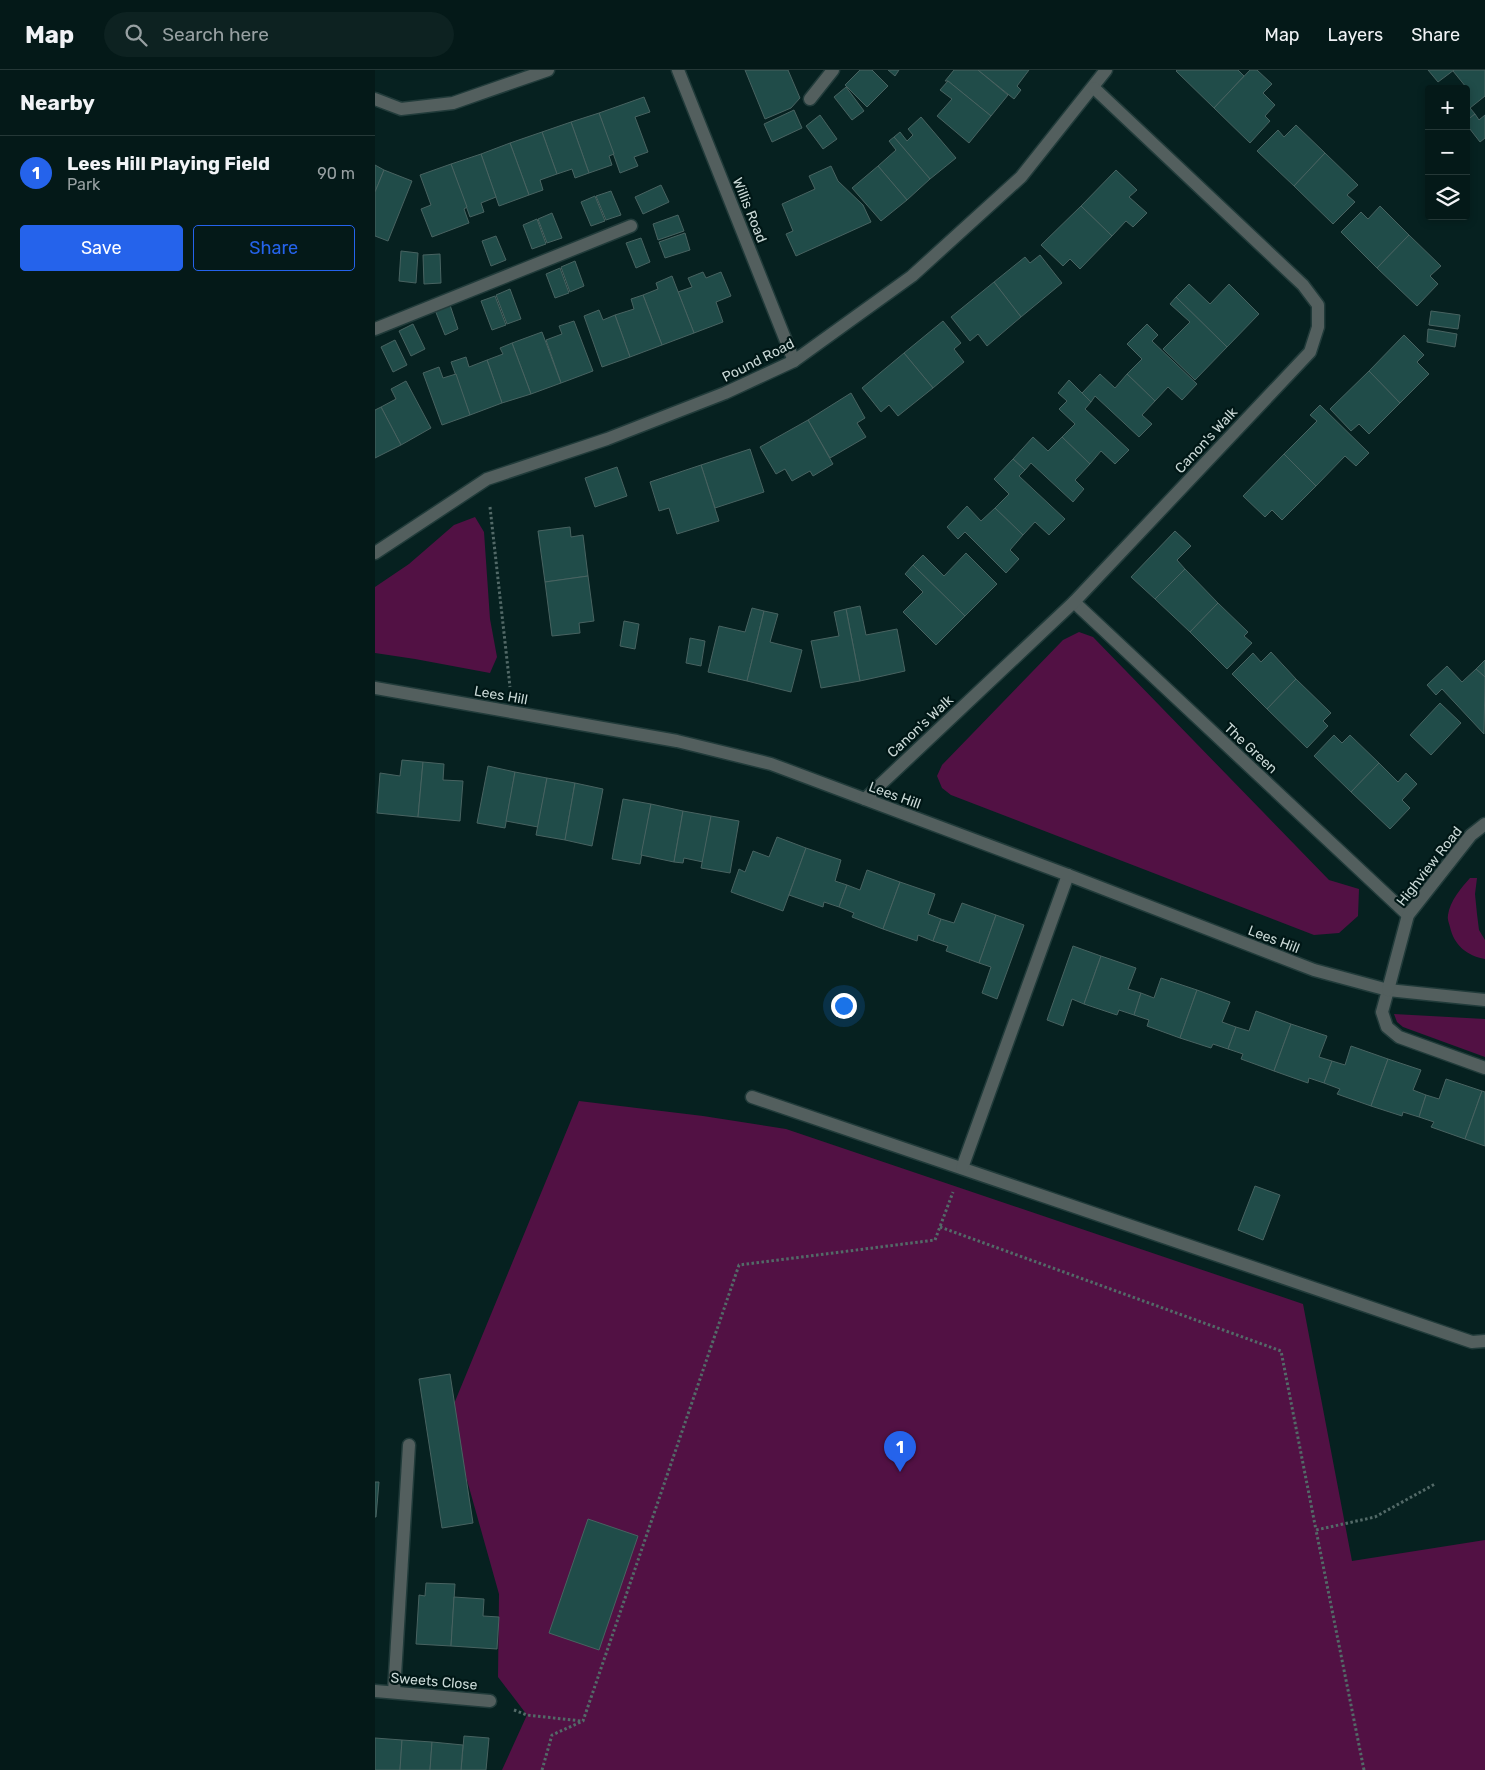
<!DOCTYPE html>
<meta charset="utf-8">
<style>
:root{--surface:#041918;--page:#0d2221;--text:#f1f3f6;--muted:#97a0a2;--line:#253837;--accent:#2563eb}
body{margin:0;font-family:Rubik,sans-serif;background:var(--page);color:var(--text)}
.controls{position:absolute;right:15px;top:15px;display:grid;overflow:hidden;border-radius:5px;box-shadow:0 2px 8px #0003}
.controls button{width:45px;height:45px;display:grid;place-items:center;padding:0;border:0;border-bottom:1px solid var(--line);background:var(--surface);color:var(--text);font:25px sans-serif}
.you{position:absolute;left:468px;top:935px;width:18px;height:18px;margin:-12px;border:4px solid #fff;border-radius:50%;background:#1a73e8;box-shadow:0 0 0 8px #1a73e833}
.badge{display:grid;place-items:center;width:32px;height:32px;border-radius:50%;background:var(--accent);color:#fff;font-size:16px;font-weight:700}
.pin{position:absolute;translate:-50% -41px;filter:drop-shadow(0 1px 2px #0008)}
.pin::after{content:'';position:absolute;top:26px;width:18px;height:15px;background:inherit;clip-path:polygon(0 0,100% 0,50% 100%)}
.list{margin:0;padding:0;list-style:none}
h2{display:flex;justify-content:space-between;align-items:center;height:65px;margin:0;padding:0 20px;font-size:21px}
h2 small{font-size:16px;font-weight:400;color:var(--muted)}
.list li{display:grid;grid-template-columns:32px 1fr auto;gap:15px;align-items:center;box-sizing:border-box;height:75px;padding:0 20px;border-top:1px solid var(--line)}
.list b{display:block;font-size:19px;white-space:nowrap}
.list p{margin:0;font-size:16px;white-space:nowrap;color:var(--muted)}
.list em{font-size:16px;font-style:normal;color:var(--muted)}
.actions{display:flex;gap:10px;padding:15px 20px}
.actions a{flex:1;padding:11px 0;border:1px solid var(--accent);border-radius:5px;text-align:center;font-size:18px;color:var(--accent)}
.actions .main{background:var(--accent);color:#fff}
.icon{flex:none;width:28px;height:28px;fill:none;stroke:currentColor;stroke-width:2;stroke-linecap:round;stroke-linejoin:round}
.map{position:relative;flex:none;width:1110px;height:1700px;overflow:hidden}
header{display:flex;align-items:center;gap:30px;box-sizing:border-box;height:70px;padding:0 25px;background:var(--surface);border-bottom:1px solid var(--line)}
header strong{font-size:24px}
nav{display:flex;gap:28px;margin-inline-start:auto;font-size:18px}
.search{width:350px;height:45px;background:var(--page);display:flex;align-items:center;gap:12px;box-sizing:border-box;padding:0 18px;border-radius:28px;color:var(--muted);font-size:19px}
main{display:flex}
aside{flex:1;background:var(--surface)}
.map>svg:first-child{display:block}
</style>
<header>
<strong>Map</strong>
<div class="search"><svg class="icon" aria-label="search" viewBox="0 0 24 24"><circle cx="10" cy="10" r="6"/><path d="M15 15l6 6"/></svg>Search here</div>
<nav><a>Map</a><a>Layers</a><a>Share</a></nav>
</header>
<main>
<aside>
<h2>Nearby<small></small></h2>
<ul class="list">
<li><span class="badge">1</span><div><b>Lees Hill Playing Field</b><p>Park</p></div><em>90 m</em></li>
</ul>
<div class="actions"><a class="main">Save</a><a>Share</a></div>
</aside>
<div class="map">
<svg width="1110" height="1700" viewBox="0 0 1110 1700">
<rect width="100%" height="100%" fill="#062120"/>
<g fill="#521144">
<polygon points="100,447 109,462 115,549 122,587 115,603 40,589 0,583 0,517 34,494 79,455"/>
<polygon points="704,562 718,567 954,810 984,819 983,846 964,863 939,865 576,725 567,718 562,706 567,695 688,570"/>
<path d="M1095 808H1102L1100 824 1102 844 1104 860 1110 870V889C1092 886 1079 875 1075 857 1074 853 1072 849 1073 845 1075 831 1086 818 1095 808Z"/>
<polygon points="1019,944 1110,949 1110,987 1028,957 1022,952"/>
<polygon points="204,1031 328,1046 411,1059 928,1234 977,1491 1110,1470 1110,1700 127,1700 152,1645 123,1607 124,1524 74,1346"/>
</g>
<g fill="#204c49" stroke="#486361">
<polygon points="370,0 413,0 425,28 416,38 390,49"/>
<polygon points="485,0 497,0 513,16 492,37 470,15"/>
<polygon points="513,0 524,0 520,6"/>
<polygon points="579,0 603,0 633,25 616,46 573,11 570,11"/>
<polygon points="603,0 654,0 642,16 646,20 639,29"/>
<polygon points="802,0 863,0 869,6 839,38 801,1"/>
<polygon points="875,0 882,0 897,14 888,23 900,35 890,46 895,51 875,73 839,38"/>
<polygon points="1053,0 1079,0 1063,12"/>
<polygon points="1079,0 1110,0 1110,26 1095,38 1100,44 1091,51 1091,19 1089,19 1091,17 1078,1"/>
<polygon points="573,11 616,46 594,73 562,46 577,29 565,20"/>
<polygon points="471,17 489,41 477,50 459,27"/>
<polygon points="269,27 275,42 260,47 273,82 259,87 263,96 245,103 224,43"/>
<polygon points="419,40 427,58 397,72 389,54"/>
<polygon points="224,43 239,84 234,86 237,95 214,103 196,52"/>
<polygon points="1100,44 1104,50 1110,45 1110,68 1105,72 1091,54 1091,51"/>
<polygon points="445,45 462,69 448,79 431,56"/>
<polygon points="546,47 581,88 555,109 519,67 525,62 532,71 538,65 533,59"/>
<polygon points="196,52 214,103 200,108 197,99 182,104 167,62"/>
<polygon points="921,55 950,83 919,116 882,81 903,60 909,67"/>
<polygon points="167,62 182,104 165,110 168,120 154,125 135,73"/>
<polygon points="519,67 555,109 532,130 503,96 521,80 514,71"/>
<polygon points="135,73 154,125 124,136 106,84"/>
<polygon points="950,83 983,115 972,125 980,132 958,154 919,116"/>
<polygon points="106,84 121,127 106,133 109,142 95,147 76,94"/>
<polygon points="76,94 92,137 89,139 94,153 57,167 46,139 56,135 45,105"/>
<polygon points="0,95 9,100 0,122"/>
<polygon points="456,96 463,111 488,135 496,152 421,186 411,164 418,161 407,134 440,119 434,106"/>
<polygon points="503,96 532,130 506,151 477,118"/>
<polygon points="9,100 37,111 13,171 0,166 0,122"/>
<polygon points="741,100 762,120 754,127 772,143 758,157 751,151 737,166 706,136"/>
<polygon points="286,115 294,132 268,144 260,127"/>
<polygon points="236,121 246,145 231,150 221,126"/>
<polygon points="220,126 230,151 216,156 206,132"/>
<polygon points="706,136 737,166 705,199 695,189 688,196 666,175"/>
<polygon points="1005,136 1034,165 1002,198 966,162 986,142 993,149"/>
<polygon points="177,143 187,168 172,173 163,149"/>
<polygon points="303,145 309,161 283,170 278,154"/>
<polygon points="162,149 171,174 157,179 148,155"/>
<polygon points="310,163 315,180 290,188 284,172"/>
<polygon points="1034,165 1066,196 1055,206 1063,214 1042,236 1002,198"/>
<polygon points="121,166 131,190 116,196 107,171"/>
<polygon points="266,168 275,192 261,198 251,173"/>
<polygon points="26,181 43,183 41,213 24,211"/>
<polygon points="65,184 66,213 49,214 48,185"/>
<polygon points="665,185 687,213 646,247 619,212 650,187 655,193"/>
<polygon points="200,191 209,216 195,222 186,197"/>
<polygon points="185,198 194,223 180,228 171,204"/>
<polygon points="328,202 331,208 346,202 356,226 341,232 348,252 319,263 303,222 317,217 313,208"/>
<polygon points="297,206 319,263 287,275 268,225 283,219 281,213"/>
<polygon points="619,212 646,247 612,276 603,264 595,271 576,247"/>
<polygon points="814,214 835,234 854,214 884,244 852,277 801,227"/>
<polygon points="135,219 146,249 132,254 121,225"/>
<polygon points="268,225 287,275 255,287 240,245 259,239 256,229"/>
<polygon points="120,226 131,255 117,260 106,231"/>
<polygon points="801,227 852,277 820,310 788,279 815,252 795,234"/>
<polygon points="75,235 83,259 70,265 60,240"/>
<polygon points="224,240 228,250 240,245 255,287 227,297 209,246"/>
<polygon points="1056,241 1085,245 1083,259 1054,255"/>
<polygon points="199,251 218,301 186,313 171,270 187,264 184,256"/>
<polygon points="568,251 586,273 579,279 589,292 558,318 529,283"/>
<polygon points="38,254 50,279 36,286 24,261"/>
<polygon points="772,254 783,265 777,271 822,314 807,330 793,317 780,331 752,304 767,289 752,274"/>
<polygon points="1053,259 1082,264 1080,277 1052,272"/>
<polygon points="167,262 186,313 156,324 137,273"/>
<polygon points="1029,265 1049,285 1042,292 1054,304 1025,333 994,301"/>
<polygon points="20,270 32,295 18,302 6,277"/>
<polygon points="137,273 156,324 127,333 112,290 128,284 125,278"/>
<polygon points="529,283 558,318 523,346 514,335 506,342 487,318"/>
<polygon points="91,287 94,297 112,290 127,333 95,345 76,292"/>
<polygon points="64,297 68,308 81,304 95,345 67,355 48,303"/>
<polygon points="994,301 1025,333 994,364 984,354 976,361 955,339"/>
<polygon points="725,304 740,318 752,304 780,331 767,345 777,354 764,367 720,326 716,332 707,323"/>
<polygon points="694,310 716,332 710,339 754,380 740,394 726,381 715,394 687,367 700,354 684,339 692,331 683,323"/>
<polygon points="31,311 56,358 26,375 6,337 21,329 16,319"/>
<polygon points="476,323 490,348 482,353 491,367 455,388 433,350"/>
<polygon points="945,335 994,383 981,396 970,386 941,416 909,384 942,351 935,345"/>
<polygon points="6,337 26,375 0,388 0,340"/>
<polygon points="433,350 458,394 438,406 435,401 417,411 410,399 401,404 385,377"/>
<polygon points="658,367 673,381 687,367 715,394 700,410 709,419 698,432 656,393 650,400 638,389"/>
<polygon points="375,379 389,422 340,438 326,395"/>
<polygon points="909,384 941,416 907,450 897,440 890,447 868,426"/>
<polygon points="638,389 650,400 644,406 690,449 674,465 660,452 648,465 620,438 634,424 619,409"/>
<polygon points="326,395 344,451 302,464 294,438 284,441 275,412"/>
<polygon points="242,397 252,426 220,437 210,408"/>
<polygon points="592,436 606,451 620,438 648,465 635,480 644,489 631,503 590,462 583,469 572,457"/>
<polygon points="195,457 196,467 208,465 213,506 170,512 163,461"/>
<polygon points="800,461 816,476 802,490 810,499 780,529 756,507"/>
<polygon points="591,483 622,514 590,546 538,495 548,485 569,506"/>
<polygon points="538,495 590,546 561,575 528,542 548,522 530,504"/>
<polygon points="810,499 843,533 815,562 780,529"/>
<polygon points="213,506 219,551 204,553 205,563 177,566 170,512"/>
<polygon points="843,533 873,562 869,566 877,573 852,599 815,562"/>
<polygon points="485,536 491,565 522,559 530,601 485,611 471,539"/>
<polygon points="377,538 389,541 372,611 333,602 344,556 370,562"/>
<polygon points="471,539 485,611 446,618 436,571 464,566 459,542"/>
<polygon points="389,541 403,544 395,572 427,580 416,622 372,611"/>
<polygon points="249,551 264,554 260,579 245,576"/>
<polygon points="315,568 330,571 326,596 311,593"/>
<polygon points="896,582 921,609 892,639 857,604 878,583 886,592"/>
<polygon points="1110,590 1110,607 1101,599"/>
<polygon points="1072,596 1087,612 1101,599 1110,607 1109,664 1067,619 1061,625 1052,615"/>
<polygon points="921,609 956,643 948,651 953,656 932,678 892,639"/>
<polygon points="1065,633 1086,653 1056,685 1035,665"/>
<polygon points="959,665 967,673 975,665 1004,693 976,722 939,686"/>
<polygon points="27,690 48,692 43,747 2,743 5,703 25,706"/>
<polygon points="48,692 69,694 68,710 88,711 85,751 43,747"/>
<polygon points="1004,693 1023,712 1031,703 1042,714 1027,730 1035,738 1015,759 976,722"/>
<polygon points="113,696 140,702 130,758 102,753"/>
<polygon points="140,702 172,708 163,757 131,751"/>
<polygon points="172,708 200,713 190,770 161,765"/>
<polygon points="200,713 228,719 217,776 190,770"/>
<polygon points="248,729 276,734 265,794 237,789"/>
<polygon points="276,734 308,741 299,792 266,785"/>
<polygon points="308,741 336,746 328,792 309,788 308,793 299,792"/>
<polygon points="336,746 364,751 355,803 326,798"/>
<polygon points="402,767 431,778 408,841 356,822 364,799 370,802 378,781 394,787"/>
<polygon points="431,778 466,790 460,811 472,815 464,837 449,832 448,837 414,825"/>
<polygon points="492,800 525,812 508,859 477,847 479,843 464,837 472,815 485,820"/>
<polygon points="525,812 560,824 553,844 566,849 558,871 543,865 542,871 508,859"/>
<polygon points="587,833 621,845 604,893 571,881 573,876 558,871 566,849 579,853"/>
<polygon points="621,845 649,855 622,929 607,923 616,897 604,893"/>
<polygon points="698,876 726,886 709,934 697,929 688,956 672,950"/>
<polygon points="726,886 761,898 753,919 766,923 759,945 744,940 742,945 709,934"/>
<polygon points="786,908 822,920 805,968 772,956 774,950 759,945 766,923 779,928"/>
<polygon points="822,920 855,932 847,952 861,957 853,979 838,974 836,978 805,968"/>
<polygon points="881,941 916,954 899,1001 866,989 868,984 853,979 861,957 874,961"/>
<polygon points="916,954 952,966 944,987 957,991 949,1013 934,1008 933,1013 899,1001"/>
<polygon points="976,976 1013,989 996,1036 962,1024 965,1019 949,1013 957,991 970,995"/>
<polygon points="1013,989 1046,1000 1038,1020 1051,1025 1044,1047 1028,1042 1027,1046 996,1036"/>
<polygon points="1071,1009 1107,1021 1090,1069 1056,1057 1059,1052 1044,1047 1051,1025 1064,1029"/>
<polygon points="1107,1021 1110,1022 1110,1076 1090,1069"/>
<polygon points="880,1116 905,1125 888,1170 863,1160"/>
<polygon points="75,1304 98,1453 67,1458 44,1309"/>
<polygon points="0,1412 4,1412 1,1447 0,1447"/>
<polygon points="213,1449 263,1466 224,1580 174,1563"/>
<polygon points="51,1513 80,1514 76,1576 41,1574 44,1525 50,1526"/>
<polygon points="79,1527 109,1529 108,1546 124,1547 122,1579 76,1576"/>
<polygon points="89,1666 114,1668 111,1700 86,1700"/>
<polygon points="0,1668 27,1670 25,1700 0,1700"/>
<polygon points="27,1670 57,1672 55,1700 25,1700"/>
<polygon points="57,1672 88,1675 86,1700 55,1700"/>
</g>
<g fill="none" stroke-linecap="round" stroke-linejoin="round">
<defs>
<g id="service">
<polyline points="435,29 458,0"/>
<polyline points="0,259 256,156"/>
<polyline points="1013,920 1007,942 1012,957 1024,967 1110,998"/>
<polyline points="377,1027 1097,1272 1110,1271"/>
<polyline points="587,1098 693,805"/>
<polyline points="19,1622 34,1375"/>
</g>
<g id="minor">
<polyline points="303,0 419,291"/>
<polyline points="0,29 26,39 78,33 173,0"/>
<polyline points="0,483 112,409 232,369 350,323 419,291 537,206 646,107 731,0"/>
<polyline points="699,532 1033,845"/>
<polyline points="0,618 302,671 396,694 693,805 939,900 1013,920 1110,930"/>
<polyline points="490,729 699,532 935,282 943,257 943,235 928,215 719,18"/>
<polyline points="1013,920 1033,845 1096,765 1110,754"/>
<polyline points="0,1621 115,1631"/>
</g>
</defs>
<use href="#service" stroke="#213b3a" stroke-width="15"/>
<use href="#minor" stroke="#213b3a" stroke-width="15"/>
<g stroke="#536a68" stroke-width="3" stroke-dasharray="2.5 2.5" stroke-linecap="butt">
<polyline points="115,437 135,617"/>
<polyline points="565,1157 906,1281 941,1460"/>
<polyline points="139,1640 152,1645 206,1651"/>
<polyline points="167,1700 177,1665 208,1651 364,1195 560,1170 578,1122"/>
<polyline points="989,1700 941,1460 1000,1447 1060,1414"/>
</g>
<use href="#service" stroke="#535f5e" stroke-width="12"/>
<use href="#minor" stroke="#535f5e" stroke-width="12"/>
</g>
<g text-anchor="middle" stroke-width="4.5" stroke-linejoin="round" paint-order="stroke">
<g font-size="14" fill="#cad9d7" stroke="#001716">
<text transform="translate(375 140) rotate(68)" y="5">Willis Road</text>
<text transform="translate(383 290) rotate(-27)" y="5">Pound Road</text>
<text transform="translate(831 370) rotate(-47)" y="5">Canon's Walk</text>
<text transform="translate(126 625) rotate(10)" y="5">Lees Hill</text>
<text transform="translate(545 656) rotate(-43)" y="5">Canon's Walk</text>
<text transform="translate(876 678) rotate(43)" y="5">The Green</text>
<text transform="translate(520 725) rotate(20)" y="5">Lees Hill</text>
<text transform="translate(1054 796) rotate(-52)" y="5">Highview Road</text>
<text transform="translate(899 869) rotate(21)" y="5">Lees Hill</text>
<text transform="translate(59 1611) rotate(5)" y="5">Sweets Close</text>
</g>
</g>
</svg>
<div class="controls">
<button>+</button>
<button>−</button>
<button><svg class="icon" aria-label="layers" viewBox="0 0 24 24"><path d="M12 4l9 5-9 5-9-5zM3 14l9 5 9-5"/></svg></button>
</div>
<div class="you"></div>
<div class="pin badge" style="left:525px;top:1402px">1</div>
</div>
</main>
